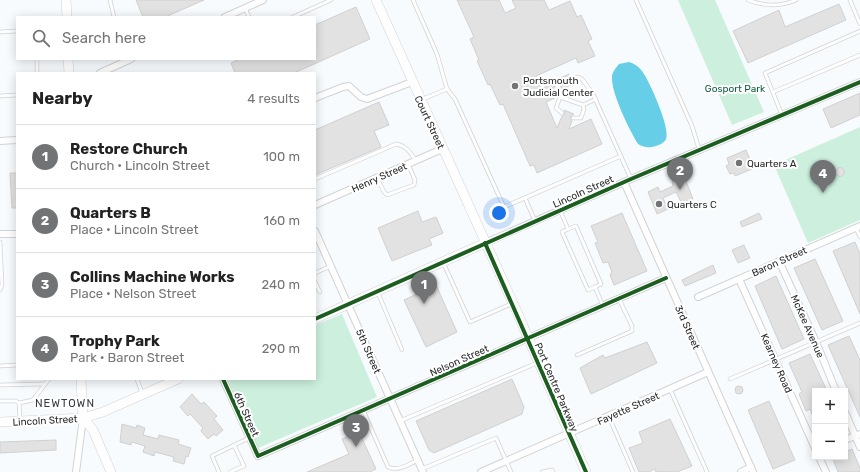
<!DOCTYPE html>
<meta charset="utf-8">
<style>
:root{--surface:#fff;--page:#f6f6f6;--text:#222;--muted:#767676;--line:#e0e0e0;--accent:#717375}
body{margin:0;font-family:Rubik,sans-serif;background:var(--page);color:var(--text)}
.controls{position:absolute;right:12px;bottom:12px;display:grid;overflow:hidden;border-radius:0px;box-shadow:0 2px 10px #0003}
.controls button{width:36px;height:36px;display:grid;place-items:center;padding:0;border:0;border-bottom:1px solid var(--line);background:var(--surface);color:var(--text);font:20px sans-serif}
.you{position:absolute;left:499px;top:213px;width:14px;height:14px;margin:-10px;border:3px solid #fff;border-radius:50%;background:#1a73e8;box-shadow:0 0 0 6px #1a73e833}
.badge{display:grid;place-items:center;width:26px;height:26px;border-radius:50%;background:var(--accent);color:#fff;font-size:13px;font-weight:700}
.pin{position:absolute;translate:-50% -33px;filter:drop-shadow(0 1px 2px #0008)}
.pin::after{content:'';position:absolute;top:21px;width:14px;height:12px;background:inherit;clip-path:polygon(0 0,100% 0,50% 100%)}
.list{margin:0;padding:0;list-style:none}
h2{display:flex;justify-content:space-between;align-items:center;height:52px;margin:0;padding:0 16px;font-size:17px}
h2 small{font-size:13px;font-weight:400;color:var(--muted)}
.list li{display:grid;grid-template-columns:26px 1fr auto;gap:12px;align-items:center;box-sizing:border-box;height:64px;padding:0 16px;border-top:1px solid var(--line)}
.list b{display:block;font-size:15px;white-space:nowrap}
.list p{margin:0;font-size:13px;white-space:nowrap;color:var(--muted)}
.list em{font-size:13px;font-style:normal;color:var(--muted)}
.icon{flex:none;width:22px;height:22px;fill:none;stroke:currentColor;stroke-width:2;stroke-linecap:round;stroke-linejoin:round}
.map{position:relative;flex:none;width:860px;height:472px;overflow:hidden}
.search{position:absolute;background:var(--surface);box-shadow:0 2px 10px #0003;left:16px;top:16px;width:300px;height:44px;display:flex;align-items:center;gap:10px;box-sizing:border-box;padding:0 14px;border-radius:0px;color:var(--muted);font-size:15px}
.panel{position:absolute;background:var(--surface);box-shadow:0 2px 10px #0003;left:16px;top:72px;width:300px;height:308px;border-radius:0px}
.map>svg:first-child{display:block}
</style>
<div class="map">
<svg width="860" height="472" viewBox="0 0 860 472">
<rect width="100%" height="100%" fill="#f8fbfd"/>
<g fill="#cdf0de">
<polygon points="678,0 715,0 764,112 732,125"/>
<polygon points="860,127 860,220 808,243 774,165"/>
<polygon points="342,314 377,397 258,448 228,379 315,379 315,325"/>
</g>
<path fill="#66cee6" d="M629 62C635 64 638 66 642 71 649 80 671 129 666 139 664 143 659 145 656 146 649 148 645 148 638 144 630 131 611 93 612 77 612 72 616 68 619 64Z"/>
<g fill="#e2e2e3" stroke="#d0d0d0">
<polygon points="136,0 204,0 165,17 143,17"/>
<polygon points="457,0 499,0 505,13 516,8 512,0 544,0 549,10 570,1 577,17 581,15 592,39 588,41 595,56 578,63 576,58 536,76 541,89 559,81 558,79 569,74 568,80 573,84 560,90 563,83 559,81 553,88 555,98 546,102 557,128 562,116 565,114 564,110 574,114 570,117 572,121 569,129 591,119 602,144 537,173 534,165 530,166 503,104 500,105 490,84 488,85 477,61 479,60 470,39 474,37"/>
<polygon points="839,4 846,20 748,63 733,31 779,10 785,27"/>
<polygon points="356,7 370,39 294,73 235,73 231,63 239,59 315,59 315,25"/>
<polygon points="860,93 860,115 831,128 823,109"/>
<polygon points="379,102 389,125 374,131 381,147 315,175 315,130"/>
<polygon points="746,150 752,164 751,165 752,169 735,176 734,173 730,174 726,166 729,164 727,158"/>
<circle cx="840" cy="172" r="4.5"/>
<polygon points="10,173 17,173 17,208 12,208"/>
<polygon points="684,176 693,199 682,204 676,192 663,198 668,209 657,214 648,192 658,187 660,192 673,186 672,181"/>
<polygon points="418,211 422,222 436,217 443,233 429,239 432,245 392,261 378,228"/>
<polygon points="622,213 647,271 614,285 610,275 612,272 608,262 603,263 595,243 598,242 591,226"/>
<polygon points="759,213 762,219 742,227 740,222"/>
<polygon points="855,242 860,254 860,314 833,251"/>
<polygon points="744,245 750,258 738,263 732,250"/>
<polygon points="815,259 843,321 822,330 794,268"/>
<polygon points="713,265 716,273 685,286 682,280"/>
<polygon points="776,276 804,339 782,349 755,286"/>
<polygon points="436,285 457,332 426,347 404,300"/>
<polygon points="849,336 860,360 860,417 828,345"/>
<polygon points="647,342 657,363 591,394 580,368 603,355 605,358"/>
<polygon points="810,354 827,391 815,391 815,421 810,409 806,411 799,394 802,392 789,363"/>
<polygon points="512,379 524,407 522,414 434,453 429,450 416,421"/>
<circle cx="739" cy="390" r="4"/>
<polygon points="192,394 201,404 204,402 217,416 214,419 223,430 216,436 214,434 208,439 201,431 203,428 190,414 188,416 180,407"/>
<polygon points="769,401 795,460 773,469 748,410"/>
<polygon points="670,419 692,466 677,472 656,472 655,469 649,472 639,472 629,448 643,443 639,432"/>
<polygon points="122,424 136,428 137,425 145,428 143,435 158,439 159,435 179,440 178,444 191,448 188,457 186,456 184,464 173,461 174,457 155,452 154,456 143,452 145,446 132,442 131,445 120,442"/>
<polygon points="359,432 376,469 370,472 307,472 349,454 342,439"/>
<polygon points="56,440 56,450 0,453 0,442"/>
<polygon points="852,449 860,468 860,472 838,472 832,457 845,457 845,452"/>
</g>
<g fill="none" stroke-linecap="round" stroke-linejoin="round">
<defs>
<g id="lane">
<polyline points="110,0 114,17"/>
<polyline points="413,0 437,54 447,89 455,99 504,207 621,156"/>
<polyline points="636,0 692,126 699,149"/>
<path d="M748 0C763 6 781 7 796 0"/>
<polyline points="850,0 860,24"/>
<polyline points="245,8 249,17"/>
<polyline points="293,17 331,0"/>
<polyline points="0,32 17,31"/>
<polyline points="37,59 37,73"/>
<polyline points="571,79 578,77 582,79 593,94 631,179"/>
<polyline points="560,84 556,89 560,97 583,105 596,99"/>
<polyline points="773,92 860,55"/>
<polyline points="0,96 17,95"/>
<polyline points="560,97 556,108 562,113"/>
<polyline points="423,99 447,89"/>
<polyline points="782,115 765,73 860,31"/>
<polyline points="573,118 581,118 584,109 583,105"/>
<polyline points="377,178 384,192 387,195 414,185 415,180 408,164"/>
<path d="M315 179 396 144C407 146 410 152 416 161"/>
<polyline points="525,198 535,221"/>
<polyline points="560,210 568,229 562,232 588,290 595,287 603,306"/>
<polyline points="856,228 860,237"/>
<polyline points="568,229 576,226 601,284 595,287"/>
<polyline points="0,242 2,285 0,290"/>
<polyline points="443,262 470,322 511,304"/>
<polyline points="315,273 331,266"/>
<polyline points="315,282 320,292"/>
<polyline points="378,293 402,350"/>
<polyline points="577,355 632,331 632,326 619,299"/>
<polyline points="0,366 17,365"/>
<polyline points="137,379 142,393"/>
<polyline points="730,379 860,323"/>
<polyline points="0,385 45,384"/>
<polyline points="670,389 707,472"/>
<polyline points="0,401 16,401 19,403 20,419"/>
<polyline points="19,403 33,400 49,379"/>
<path d="M363 410 388 467C398 472 409 464 418 460"/>
<polyline points="609,417 633,472"/>
<polyline points="400,421 537,363"/>
<polyline points="422,469 496,438 511,472"/>
<polyline points="219,472 212,456 249,438"/>
<polyline points="230,472 244,466 234,445"/>
<polyline points="542,472 552,470 553,472"/>
</g>
<g id="street">
<polyline points="225,17 263,0"/>
<polyline points="100,73 131,59"/>
<polyline points="315,98 343,87 349,86 361,97 367,99 412,82"/>
<polyline points="0,141 17,140"/>
<polyline points="624,182 753,472"/>
<polyline points="315,205 442,149"/>
<polyline points="315,231 423,472"/>
<polyline points="0,234 17,234"/>
<polyline points="485,243 631,179 860,82"/>
<polyline points="779,261 816,342 836,391"/>
<polyline points="739,279 815,448"/>
<polyline points="698,297 860,226"/>
<polyline points="223,379 258,456 666,278"/>
<polyline points="845,412 860,447"/>
<polyline points="845,440 860,434"/>
<polyline points="819,457 826,472"/>
<polyline points="76,472 83,418"/>
<polyline points="481,472 708,372"/>
<polyline points="741,472 751,467"/>
</g>
<g id="secondary">
<polyline points="66,0 67,17"/>
<polyline points="376,0 517,312 586,472"/>
<polyline points="68,59 69,73"/>
<polyline points="315,319 485,243"/>
<polyline points="81,379 83,418 93,430 111,472"/>
<polyline points="0,422 83,418 103,412 178,379"/>
</g>
</defs>
<use href="#lane" stroke="#d1d3d5" stroke-width="4.5"/>
<use href="#street" stroke="#d1d3d5" stroke-width="8"/>
<use href="#secondary" stroke="#d1d3d5" stroke-width="10"/>
<use href="#lane" stroke="#fefeff" stroke-width="3"/>
<use href="#street" stroke="#fefeff" stroke-width="6"/>
<use href="#secondary" stroke="#fefeff" stroke-width="9"/>
<defs>
<g id="cycleway">
<polyline points="485,243 586,472"/>
<polyline points="315,319 631,179 860,82"/>
<polyline points="223,379 258,456 666,278"/>
</g>
</defs>
<use href="#cycleway" stroke="#fff" stroke-width="6"/>
<use href="#cycleway" stroke="#1b5e20" stroke-width="4"/>
</g>
<g fill="#717375" stroke="#fff" stroke-width="1.5">
<circle cx="515" cy="86" r="4"/>
<circle cx="739" cy="163" r="4"/>
<circle cx="659" cy="204" r="4"/>
</g>
<g text-anchor="middle" stroke-width="4" stroke-linejoin="round" paint-order="stroke">
<g font-size="10" fill="#282a2c" stroke="#fff" text-anchor="start">
<text x="523" y="84">Portsmouth<tspan x="523" dy="12">Judicial Center</tspan></text>
<text x="747" y="167">Quarters A</text>
<text x="667" y="208">Quarters C</text>
</g>
<g font-size="10" fill="#0e5f3e" stroke="#fff">
<text x="735" y="92">Gosport Park</text>
</g>
<g font-size="10" fill="#282a2c" stroke="#fff">
<text transform="translate(430 122) rotate(65)" y="4">Court Street</text>
<text transform="translate(379 177) rotate(-24)" y="4">Henry Street</text>
<text transform="translate(583 191) rotate(-24)" y="4">Lincoln Street</text>
<text transform="translate(779 261) rotate(-24)" y="4">Baron Street</text>
<text transform="translate(808 326) rotate(66)" y="4">McKee Avenue</text>
<text transform="translate(688 327) rotate(66)" y="4">3rd Street</text>
<text transform="translate(369 351) rotate(66)" y="4">5th Street</text>
<text transform="translate(459 360) rotate(-24)" y="4">Nelson Street</text>
<text transform="translate(777 363) rotate(66)" y="4">Kearney Road</text>
<text transform="translate(557 387) rotate(67)" y="4">Port Centre Parkway</text>
<text transform="translate(628 408) rotate(-24)" y="4">Fayette Street</text>
<text transform="translate(247 414) rotate(66)" y="4">6th Street</text>
<text transform="translate(45 420) rotate(-3)" y="4">Lincoln Street</text>
</g>
<g font-size="11" letter-spacing="1" fill="#363a3e" stroke="#fff">
<text x="65" y="407">NEWTOWN</text>
</g>
</g>
</svg>
<div class="controls">
<button>+</button>
<button>−</button>
</div>
<div class="you"></div>
<div class="pin badge" style="left:424px;top:304px">1</div>
<div class="pin badge" style="left:680px;top:190px">2</div>
<div class="pin badge" style="left:356px;top:447px">3</div>
<div class="pin badge" style="left:823px;top:193px">4</div>
<div class="search"><svg class="icon" aria-label="search" viewBox="0 0 24 24"><circle cx="10" cy="10" r="6"/><path d="M15 15l6 6"/></svg>Search here</div>
<section class="panel">
<h2>Nearby<small>4 results</small></h2>
<ul class="list">
<li><span class="badge">1</span><div><b>Restore Church</b><p>Church · Lincoln Street</p></div><em>100 m</em></li>
<li><span class="badge">2</span><div><b>Quarters B</b><p>Place · Lincoln Street</p></div><em>160 m</em></li>
<li><span class="badge">3</span><div><b>Collins Machine Works</b><p>Place · Nelson Street</p></div><em>240 m</em></li>
<li><span class="badge">4</span><div><b>Trophy Park</b><p>Park · Baron Street</p></div><em>290 m</em></li>
</ul>
</section>
</div>
